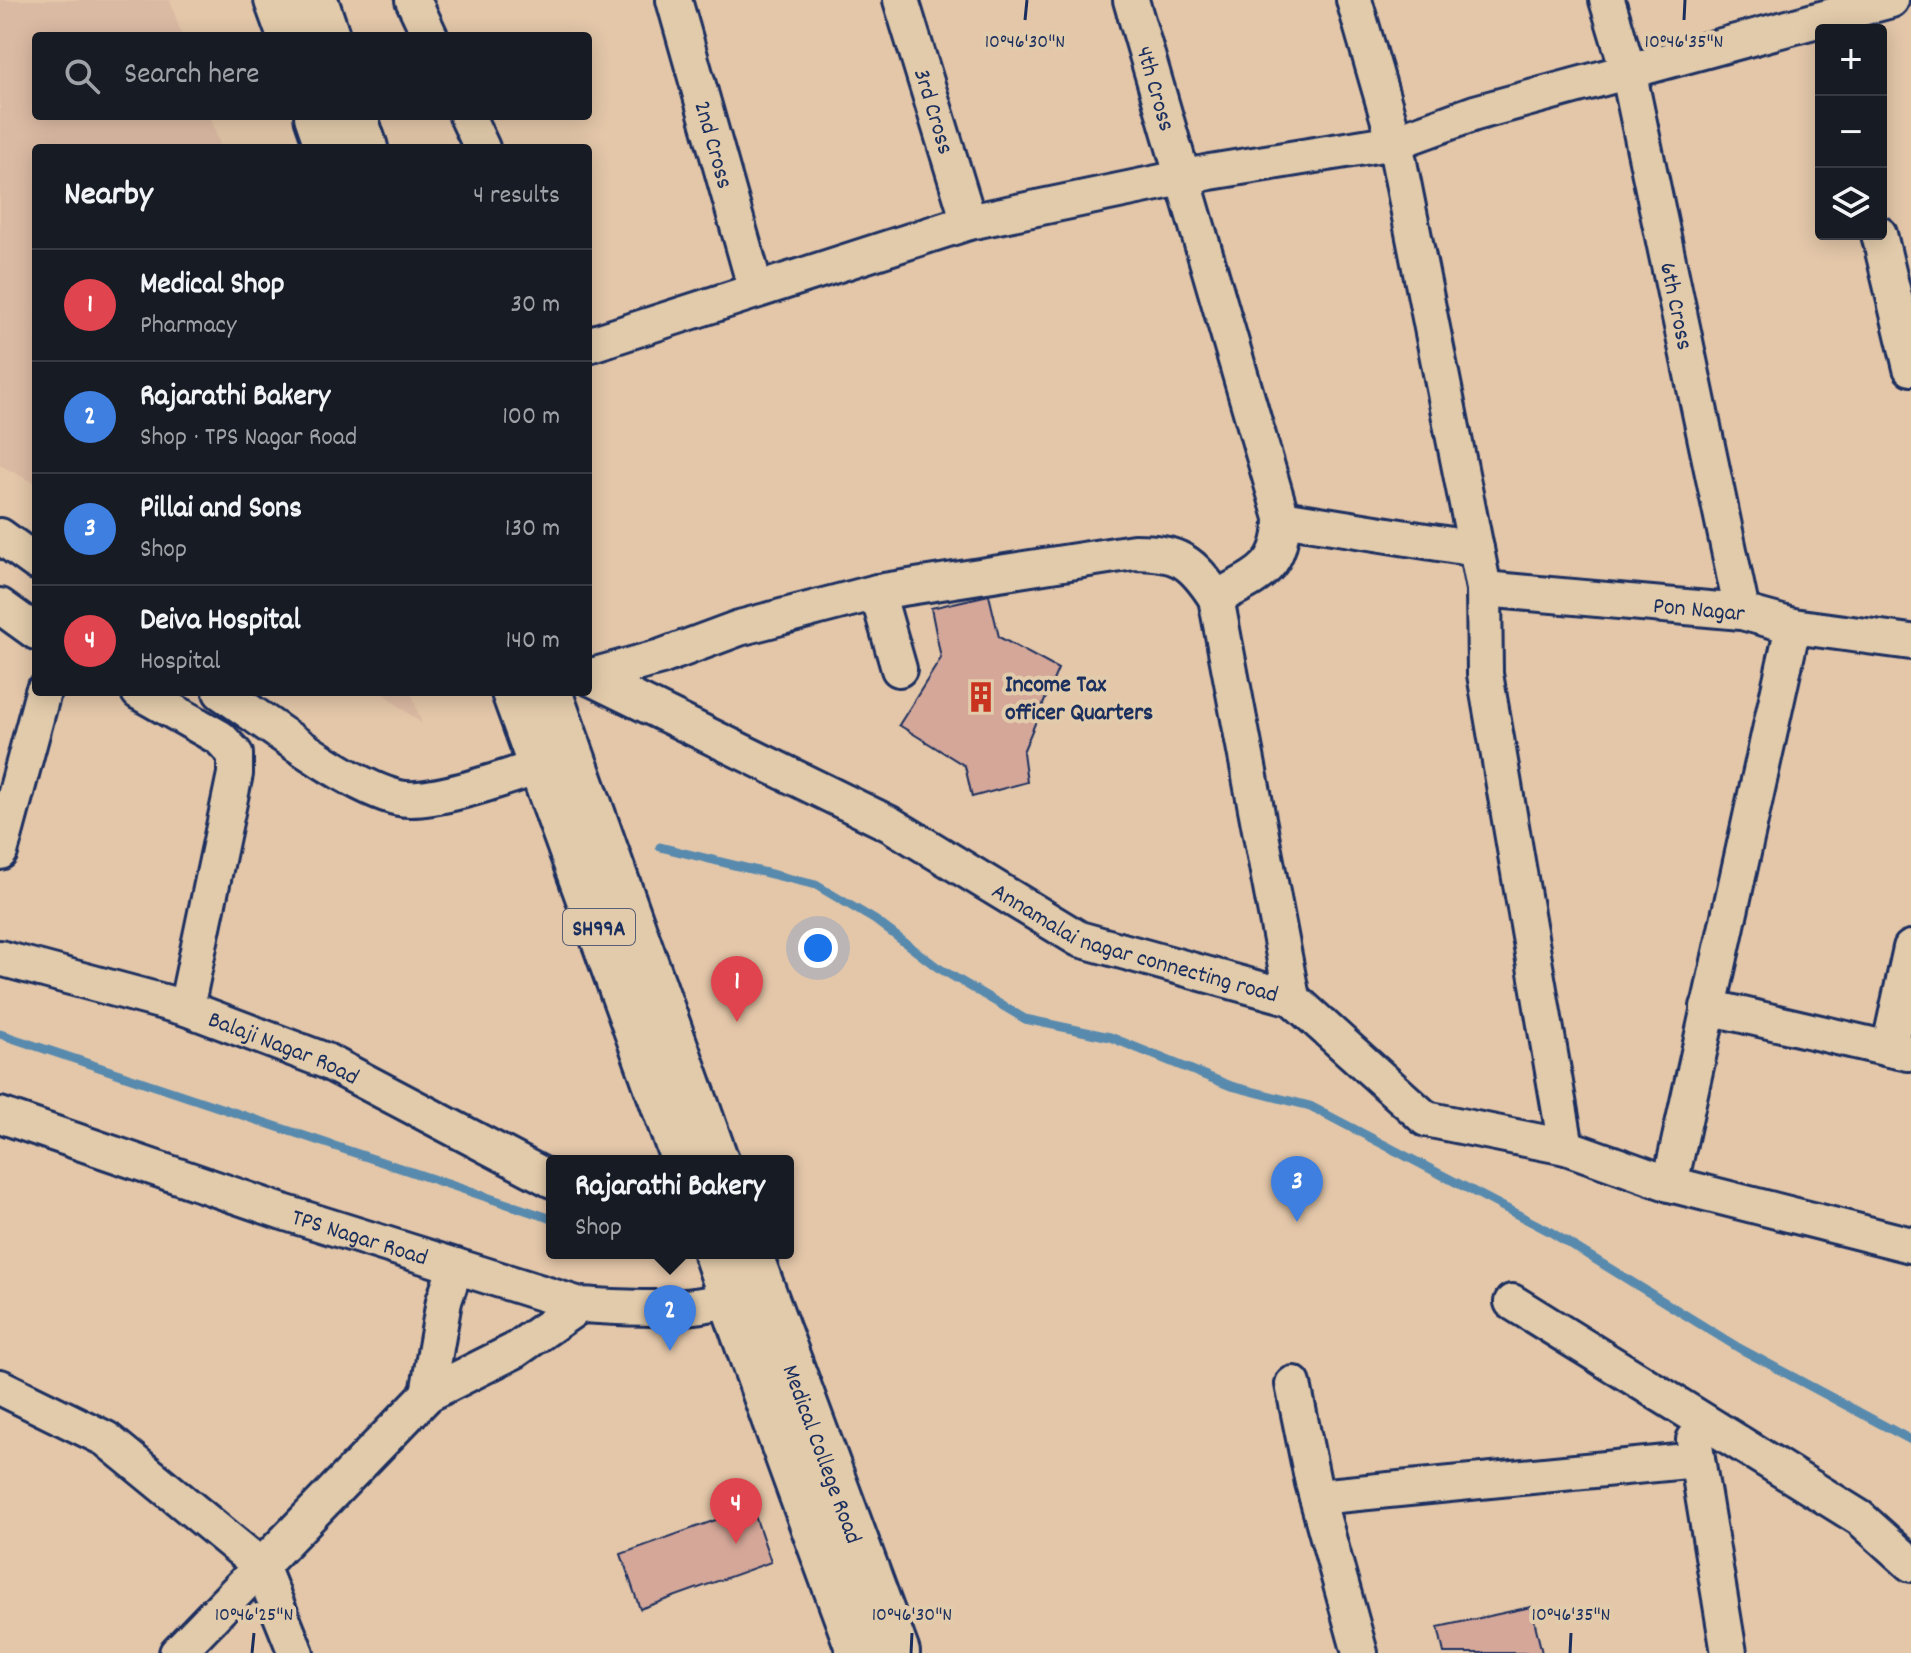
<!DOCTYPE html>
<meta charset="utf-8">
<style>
:root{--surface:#171b24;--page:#20242c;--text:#f1f3f6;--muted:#9ea1a6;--line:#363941;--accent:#c8321e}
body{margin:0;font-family:Dekko,sans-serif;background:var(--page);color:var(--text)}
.controls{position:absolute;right:24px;top:24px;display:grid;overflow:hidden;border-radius:8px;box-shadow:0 4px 20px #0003}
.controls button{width:72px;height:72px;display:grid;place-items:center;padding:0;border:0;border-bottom:2px solid var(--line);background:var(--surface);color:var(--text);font:40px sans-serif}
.you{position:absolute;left:818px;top:948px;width:28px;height:28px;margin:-20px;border:6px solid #fff;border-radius:50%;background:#1a73e8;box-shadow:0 0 0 12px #1a73e833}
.badge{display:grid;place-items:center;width:52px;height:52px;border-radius:50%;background:var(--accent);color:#fff;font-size:26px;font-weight:700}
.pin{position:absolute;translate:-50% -66px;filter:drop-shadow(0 2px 4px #0008)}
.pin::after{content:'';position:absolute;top:42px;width:28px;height:24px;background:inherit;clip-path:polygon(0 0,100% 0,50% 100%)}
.popup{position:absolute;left:546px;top:1155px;width:248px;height:104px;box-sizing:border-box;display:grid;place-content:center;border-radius:8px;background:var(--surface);filter:drop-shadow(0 2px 6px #0005);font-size:26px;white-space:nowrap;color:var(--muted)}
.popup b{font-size:30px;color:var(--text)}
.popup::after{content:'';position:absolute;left:50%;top:100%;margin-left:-16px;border:16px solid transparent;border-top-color:var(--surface)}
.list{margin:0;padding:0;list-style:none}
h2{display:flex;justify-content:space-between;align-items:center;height:104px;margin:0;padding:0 32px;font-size:34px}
h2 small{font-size:26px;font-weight:400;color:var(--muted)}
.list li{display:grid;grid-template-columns:52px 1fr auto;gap:24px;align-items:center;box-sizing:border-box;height:112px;padding:0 32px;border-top:2px solid var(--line)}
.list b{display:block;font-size:30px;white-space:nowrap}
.list p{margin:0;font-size:26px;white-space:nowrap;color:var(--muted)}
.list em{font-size:26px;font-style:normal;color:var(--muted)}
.icon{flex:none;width:44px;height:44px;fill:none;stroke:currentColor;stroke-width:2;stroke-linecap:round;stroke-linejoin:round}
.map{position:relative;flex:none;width:1911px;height:1653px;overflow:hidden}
.search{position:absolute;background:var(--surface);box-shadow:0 4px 20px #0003;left:32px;top:32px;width:560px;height:88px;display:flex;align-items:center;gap:20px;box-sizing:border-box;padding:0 28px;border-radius:8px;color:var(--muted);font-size:30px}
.panel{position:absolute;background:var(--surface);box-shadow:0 4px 20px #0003;left:32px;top:144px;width:560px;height:552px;border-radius:8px}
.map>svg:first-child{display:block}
</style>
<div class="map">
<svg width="1911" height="1653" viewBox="0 0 1911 1653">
<rect width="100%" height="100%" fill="#e4c7a9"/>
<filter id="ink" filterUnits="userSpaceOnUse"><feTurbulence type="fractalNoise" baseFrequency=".0125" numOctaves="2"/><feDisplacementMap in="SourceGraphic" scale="16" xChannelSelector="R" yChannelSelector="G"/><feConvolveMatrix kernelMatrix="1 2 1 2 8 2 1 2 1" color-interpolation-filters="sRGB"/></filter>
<g filter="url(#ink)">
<g fill="#dbbaa3">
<polygon points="0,0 170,0 182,36 36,36 36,116 210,116 221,148 36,148 36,484 0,465"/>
<polygon points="381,692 411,692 422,724"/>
</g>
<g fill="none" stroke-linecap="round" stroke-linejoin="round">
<g stroke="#598aae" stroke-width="9">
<polyline points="660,847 816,885 875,920 937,967 1025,1019 1110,1037 1231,1086 1310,1106 1549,1231 1739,1348 1911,1440"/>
<polyline points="0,1034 552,1219"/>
</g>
</g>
<g fill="#d4a799" stroke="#1b2f5e" stroke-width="2">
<polygon points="989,595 999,637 1058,669 1023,752 1027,782 972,797 965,766 899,725 941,658 931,608"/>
<polygon points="752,1507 771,1562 640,1609 621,1554"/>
<polygon points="1531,1607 1542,1653 1444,1653 1438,1627"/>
</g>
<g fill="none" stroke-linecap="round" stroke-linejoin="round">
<defs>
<g id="street">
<polyline points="413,0 430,36"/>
<path id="s1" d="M674 0 756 290"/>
<path id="s2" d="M901 0 969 222"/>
<path id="s3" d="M1131 0 1282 518C1282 570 1256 576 1216 598"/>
<polyline points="1354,0 1395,142 1484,589 1485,674 1566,1147"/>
<path id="s4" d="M1607 0 1628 70 1742 612"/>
<polyline points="467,116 482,148"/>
<polyline points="1879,234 1911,368"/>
<polyline points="588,345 969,222 1210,172 1395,142 1475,113 1891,0"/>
<polyline points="1282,518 1476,549"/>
<polyline points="0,536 36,562"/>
<path id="s5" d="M1484 589 1742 612 1793 626 1911 642"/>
<path d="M877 592 1134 552C1179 552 1192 561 1216 598L1292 998"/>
<polyline points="0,606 36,632"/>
<polyline points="588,677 661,657 739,628 877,592 899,669"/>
<path id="s6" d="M589 677 890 824 1079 939 1292 998 1426 1119 1566 1147 1670 1184 1911 1245"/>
<polyline points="139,692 220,738 235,754 235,774 186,1008"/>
<path d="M221 692C265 721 349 787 399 798 430 805 508 777 541 766"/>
<polyline points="0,852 43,692"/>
<path id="s7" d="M0 958 186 1008 326 1061 552 1180"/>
<polyline points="1708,1007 1889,1049"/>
<polyline points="1908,1053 1889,1049 1911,948"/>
<path id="s8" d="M0 1115 283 1212 580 1305C635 1308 705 1315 754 1289"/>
<polyline points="1670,1184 1793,626"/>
<polyline points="456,1266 444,1301 428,1394 514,1351 580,1305"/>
<polyline points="1512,1302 1860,1518 1911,1564"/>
<polyline points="1293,1384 1313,1483 1360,1653"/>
<polyline points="0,1387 106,1439 261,1566 296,1653"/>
<polyline points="1694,1440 1729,1653"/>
<polyline points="1317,1497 1697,1460"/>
<polyline points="177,1653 428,1394"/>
</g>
<g id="primary">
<polyline points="277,0 290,36"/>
<polyline points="315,0 327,36"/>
<polyline points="317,116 328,148"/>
<polyline points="354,116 365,148"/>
<polyline points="514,692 684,1161"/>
<polyline points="549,692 716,1161"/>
<path d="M716 1253C761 1387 811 1520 860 1653"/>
<path id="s9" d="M749 1253 897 1653"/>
</g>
</defs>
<use href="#street" stroke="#1b2f5e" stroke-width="40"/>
<use href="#primary" stroke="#1b2f5e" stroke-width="50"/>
<use href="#street" stroke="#e2cbab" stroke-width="34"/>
<use href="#primary" stroke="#e2cbab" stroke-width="44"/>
</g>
</g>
<path fill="none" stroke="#1b2f5e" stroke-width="3" d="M1025 20 1027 0M1684 20 1685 0M252 1653 254 1633M911 1653 912 1633M1570 1653 1571 1633"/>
<defs>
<symbol id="building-bare" viewBox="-9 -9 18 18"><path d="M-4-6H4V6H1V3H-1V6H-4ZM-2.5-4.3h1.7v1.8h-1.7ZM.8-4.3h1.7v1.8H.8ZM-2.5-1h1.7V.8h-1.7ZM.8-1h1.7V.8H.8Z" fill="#c8321e" stroke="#e2cbab" stroke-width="2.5" paint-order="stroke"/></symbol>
</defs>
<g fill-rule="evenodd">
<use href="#building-bare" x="959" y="675" width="44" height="44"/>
</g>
<g text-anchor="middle" stroke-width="8" stroke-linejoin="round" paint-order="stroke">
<rect fill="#e2cbab" stroke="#575e75" stroke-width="2" x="563" y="909" width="72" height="36" rx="6"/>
<g font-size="22" font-weight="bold" fill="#1b2f5e">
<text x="599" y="935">SH99A</text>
</g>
<g font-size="24" fill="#1b2f5e" stroke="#e2cbab">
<text dy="8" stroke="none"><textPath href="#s3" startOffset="92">4th Cross</textPath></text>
<text dy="8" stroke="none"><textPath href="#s2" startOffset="116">3rd Cross</textPath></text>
<text dy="8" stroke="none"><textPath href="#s1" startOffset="150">2nd Cross</textPath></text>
<text dy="8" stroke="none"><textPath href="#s4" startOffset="314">6th Cross</textPath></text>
<text dy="8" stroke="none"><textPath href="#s5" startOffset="216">Pon Nagar</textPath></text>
<text dy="8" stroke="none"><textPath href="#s6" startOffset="610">Annamalai nagar connecting road</textPath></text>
<text dy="8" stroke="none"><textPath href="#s7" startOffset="298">Balaji Nagar Road</textPath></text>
<text dy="8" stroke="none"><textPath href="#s8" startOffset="380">TPS Nagar Road</textPath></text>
<text dy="8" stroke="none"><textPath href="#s9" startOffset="214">Medical College Road</textPath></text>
</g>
<g font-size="24" font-weight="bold" fill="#1b2f5e" stroke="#e2cbab" text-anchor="start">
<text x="1005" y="691">Income Tax<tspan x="1005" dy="28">officer Quarters</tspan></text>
</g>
</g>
<g font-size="20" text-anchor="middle" fill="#1b2f5e" stroke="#e2cbab" stroke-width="8" stroke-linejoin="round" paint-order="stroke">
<text x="1025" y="47">10°46'30"N</text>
<text x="1684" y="47">10°46'35"N</text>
<text x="254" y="1620">10°46'25"N</text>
<text x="912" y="1620">10°46'30"N</text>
<text x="1571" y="1620">10°46'35"N</text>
</g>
</svg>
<div class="controls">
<button>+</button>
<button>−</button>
<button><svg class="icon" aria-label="layers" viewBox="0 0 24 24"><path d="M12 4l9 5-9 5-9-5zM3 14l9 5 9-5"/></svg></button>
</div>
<div class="you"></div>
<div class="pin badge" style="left:737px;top:1022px;background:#e0444e">1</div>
<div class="pin badge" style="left:670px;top:1351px;background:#3f7fe0">2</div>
<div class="popup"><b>Rajarathi Bakery</b>Shop</div>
<div class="pin badge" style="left:1297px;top:1222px;background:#3f7fe0">3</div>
<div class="pin badge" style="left:736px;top:1544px;background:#e0444e">4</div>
<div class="search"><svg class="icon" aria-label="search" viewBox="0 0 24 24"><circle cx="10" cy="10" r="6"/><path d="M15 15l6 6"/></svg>Search here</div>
<section class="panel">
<h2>Nearby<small>4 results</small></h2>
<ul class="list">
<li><span class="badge" style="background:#e0444e">1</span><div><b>Medical Shop</b><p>Pharmacy</p></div><em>30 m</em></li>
<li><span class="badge" style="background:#3f7fe0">2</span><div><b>Rajarathi Bakery</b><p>Shop · TPS Nagar Road</p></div><em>100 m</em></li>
<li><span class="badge" style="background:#3f7fe0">3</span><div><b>Pillai and Sons</b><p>Shop</p></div><em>130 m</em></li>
<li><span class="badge" style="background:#e0444e">4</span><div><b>Deiva Hospital</b><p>Hospital</p></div><em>140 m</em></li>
</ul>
</section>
</div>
